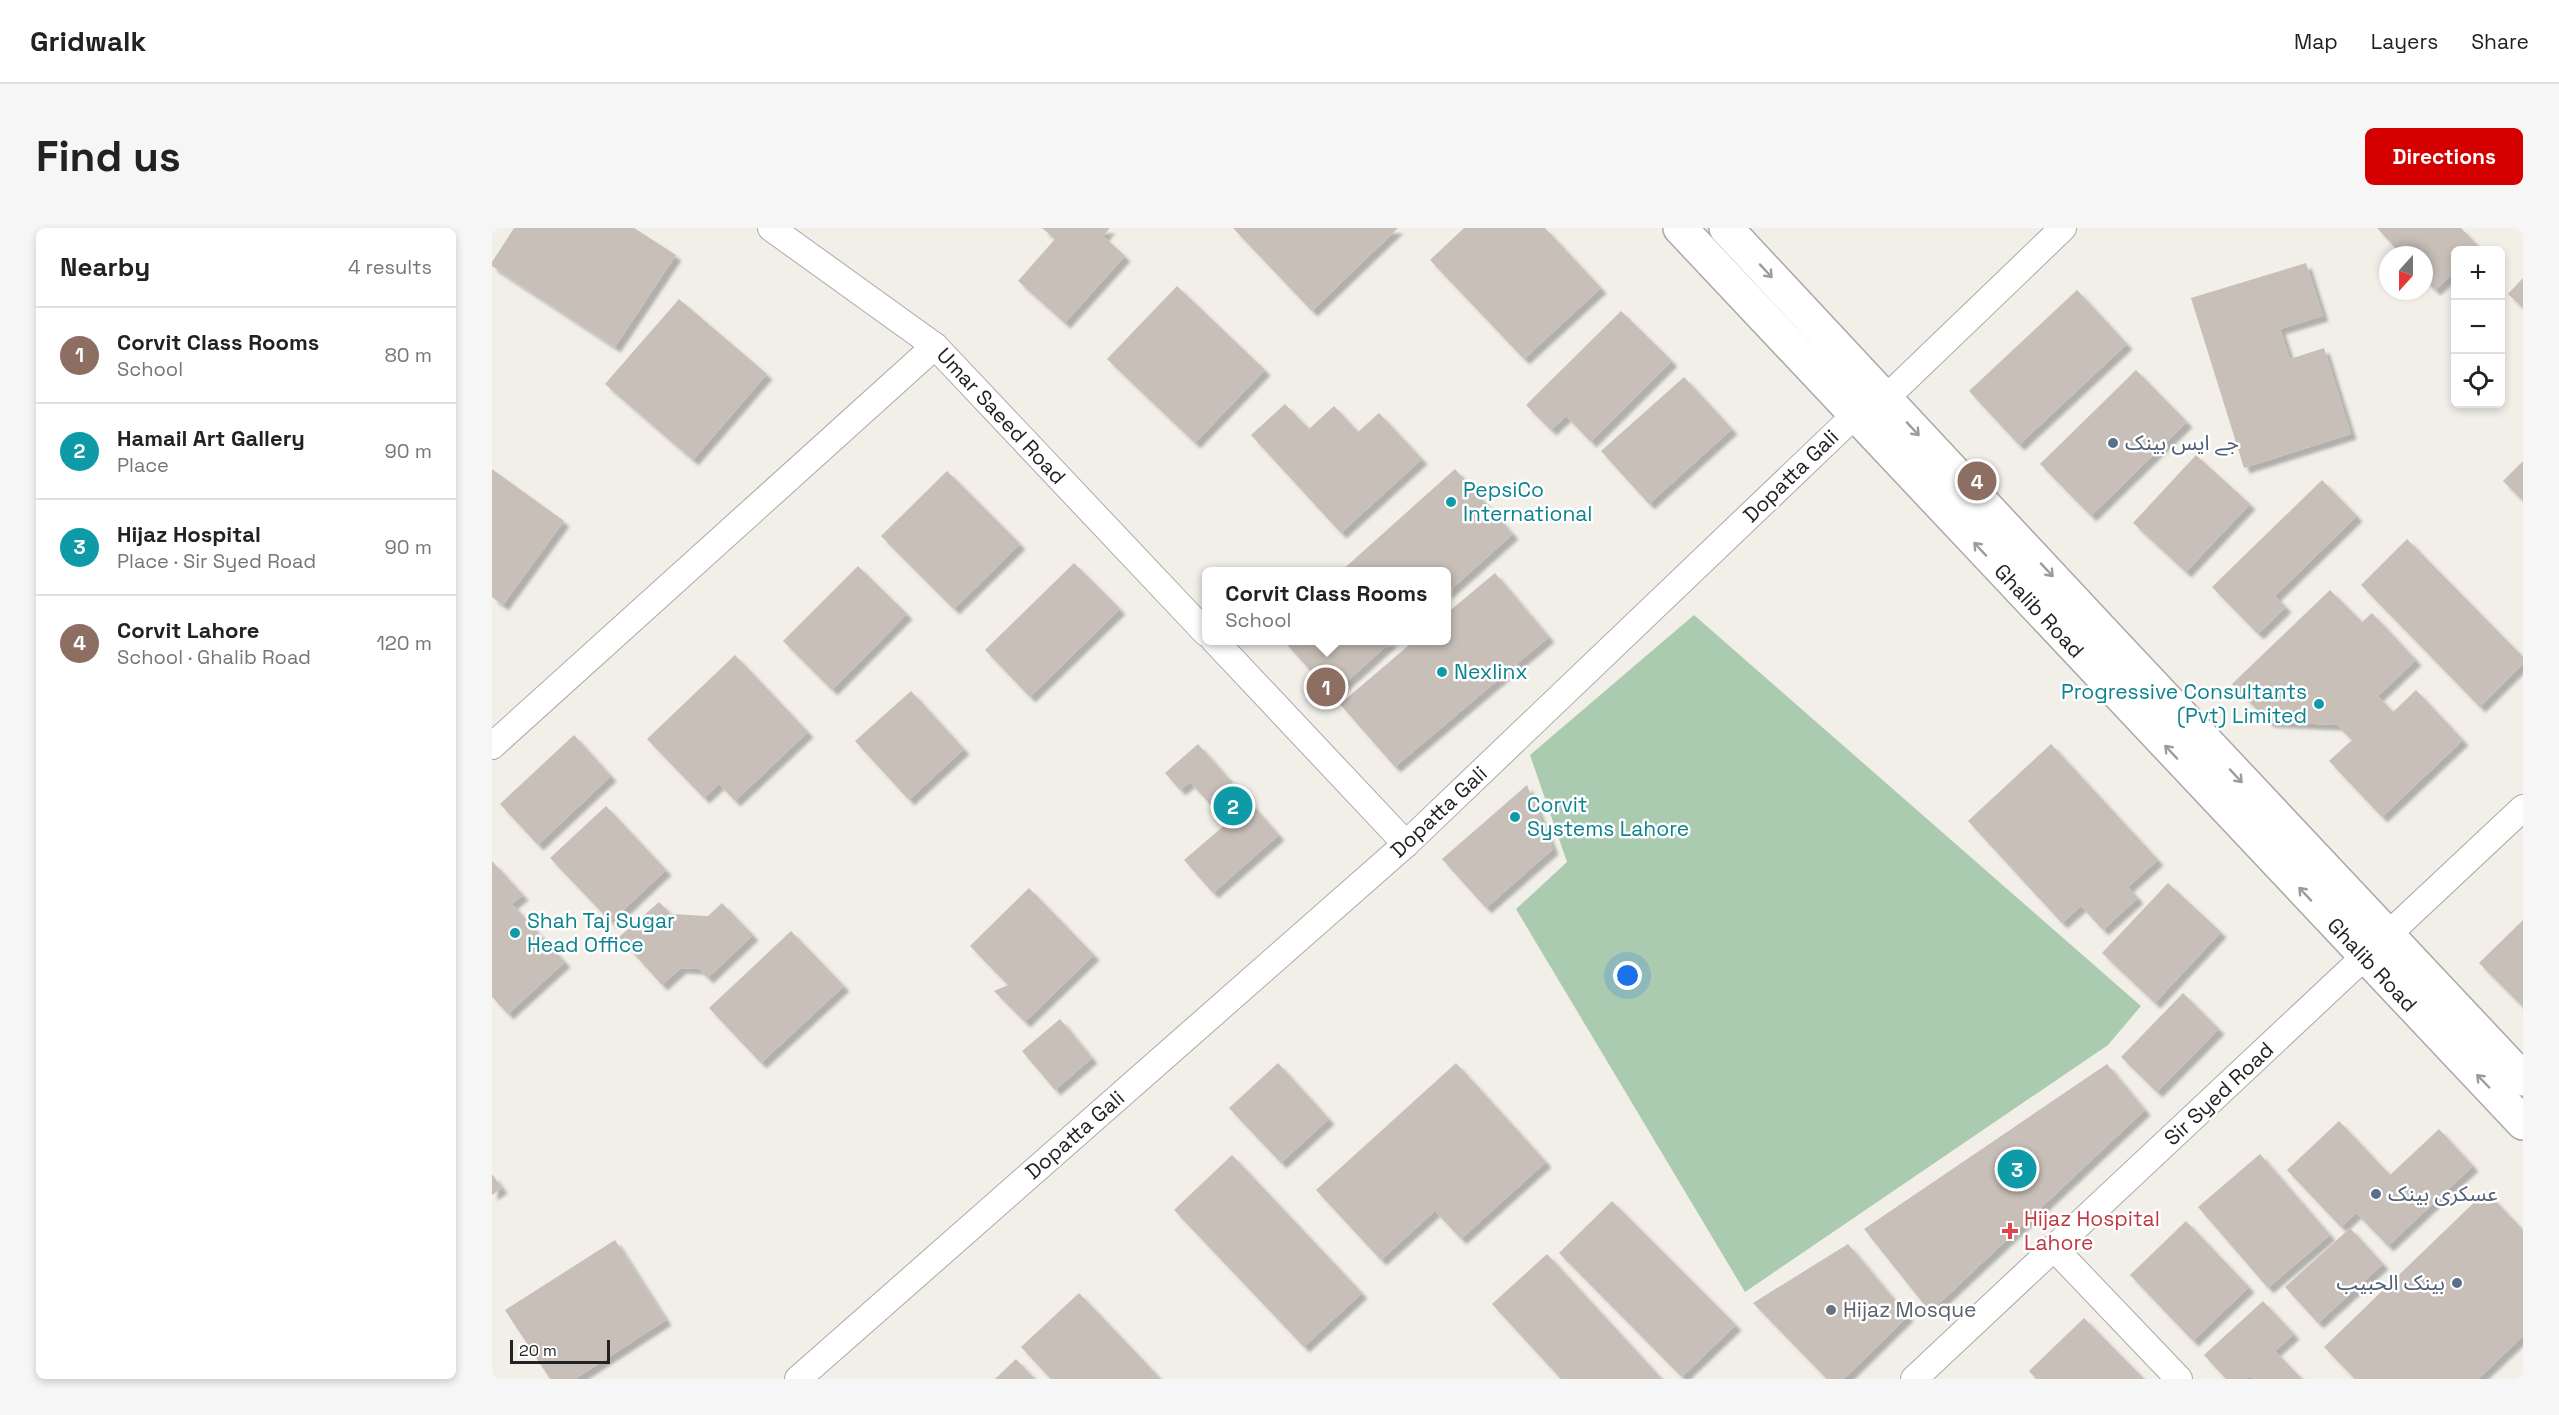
<!DOCTYPE html>
<meta charset="utf-8">
<style>
:root{--surface:#fff;--page:#f6f6f6;--text:#222;--muted:#767676;--line:#e0e0e0;--accent:#d40000}
body{margin:0;font-family:"Space Grotesk","Noto Sans Arabic",sans-serif;background:var(--page);color:var(--text)}
.controls{position:absolute;right:18px;top:18px;display:grid;overflow:hidden;border-radius:9px;box-shadow:0 3px 9px #0003}
.controls button{width:54px;height:54px;display:grid;place-items:center;padding:0;border:0;border-bottom:2px solid var(--line);background:var(--surface);color:var(--text);font:30px sans-serif}
.compass{position:absolute;left:1887px;top:18px;width:54px;height:54px;border-radius:50%;background:var(--surface);box-shadow:0 3px 9px #0003;rotate:201deg}
.scale{position:absolute;left:18px;bottom:15px;width:100px;box-sizing:border-box;padding-left:6px;border:3px solid #222;border-top:0;font-size:16px;line-height:21px;white-space:nowrap;color:#222;-webkit-text-stroke:4px #fff;paint-order:stroke}
.you{position:absolute;left:1136px;top:748px;width:21px;height:21px;margin:-15px;border:4px solid #fff;border-radius:50%;background:#1a73e8;box-shadow:0 0 0 9px #1a73e833}
.badge{display:grid;place-items:center;width:39px;height:39px;border-radius:50%;background:var(--accent);color:#fff;font-size:20px;font-weight:700}
.pin{position:absolute;translate:-50% -50%;border:3px solid #fff;box-shadow:0 2px 6px #0006}
.popup{position:absolute;left:710px;top:339px;width:249px;height:78px;box-sizing:border-box;display:grid;place-content:center;border-radius:9px;background:var(--surface);filter:drop-shadow(0 2px 4px #0005);font-size:20px;white-space:nowrap;color:var(--muted)}
.popup b{font-size:22px;color:var(--text)}
.popup::after{content:'';position:absolute;left:50%;top:100%;margin-left:-12px;border:12px solid transparent;border-top-color:var(--surface)}
.list{margin:0;padding:0;list-style:none}
h2{display:flex;justify-content:space-between;align-items:center;height:78px;margin:0;padding:0 24px;font-size:26px}
h2 small{font-size:20px;font-weight:400;color:var(--muted)}
.list li{display:grid;grid-template-columns:39px 1fr auto;gap:18px;align-items:center;box-sizing:border-box;height:96px;padding:0 24px;border-top:2px solid var(--line)}
.list b{display:block;font-size:22px;white-space:nowrap}
.list p{margin:0;font-size:20px;white-space:nowrap;color:var(--muted)}
.list em{font-size:20px;font-style:normal;color:var(--muted)}
.icon{flex:none;width:33px;height:33px;fill:none;stroke:currentColor;stroke-width:2;stroke-linecap:round;stroke-linejoin:round}
.map{position:relative;flex:none;width:2031px;height:1151px;overflow:hidden;border-radius:9px}
header{display:flex;align-items:center;gap:36px;box-sizing:border-box;height:84px;padding:0 30px;background:var(--surface);border-bottom:2px solid var(--line)}
header strong{font-size:28px}
nav{display:flex;gap:33px;margin-inline-start:auto;font-size:21px}
.intro{display:flex;align-items:center;justify-content:space-between;box-sizing:border-box;height:144px;padding:0 36px}
h1{margin:0;font-size:42px}
.button{padding:15px 27px;border-radius:9px;background:var(--accent);color:#fff;font-size:21px;font-weight:700}
main{display:flex;gap:36px;padding:0 36px}
aside{flex:1;background:var(--surface);border-radius:9px;box-shadow:0 3px 9px #0003}
.map>svg:first-child{display:block}
</style>
<header>
<strong>Gridwalk</strong>
<nav><a>Map</a><a>Layers</a><a>Share</a></nav>
</header>
<div class="intro"><h1>Find us</h1><a class="button">Directions</a></div>
<main>
<aside>
<h2>Nearby<small>4 results</small></h2>
<ul class="list">
<li><span class="badge" style="background:#8d6e63">1</span><div><b>Corvit Class Rooms</b><p>School</p></div><em>80 m</em></li>
<li><span class="badge" style="background:#0f9aa8">2</span><div><b>Hamail Art Gallery</b><p>Place</p></div><em>90 m</em></li>
<li><span class="badge" style="background:#0f9aa8">3</span><div><b>Hijaz Hospital</b><p>Place · Sir Syed Road</p></div><em>90 m</em></li>
<li><span class="badge" style="background:#8d6e63">4</span><div><b>Corvit Lahore</b><p>School · Ghalib Road</p></div><em>120 m</em></li>
</ul>
</aside>
<div class="map">
<svg width="2031" height="1151" viewBox="0 0 2031 1151">
<defs>
<filter id="shadow"><feDropShadow dx="5.5" dy="5.5" stdDeviation="1.5" flood-color="#0004"/></filter>
</defs>
<rect width="100%" height="100%" fill="#f2efe9"/>
<polygon fill="#aacbaf" points="1202,387 1649,778 1616,817 1253,1064 1024,681 1075,634 1038,527"/>
<g fill="#c7bfb8" filter="url(#shadow)">
<polygon points="22,0 142,0 184,27 123,119 0,38 0,34"/>
<polygon points="550,0 618,0 611,8 633,28 573,95 526,53 563,11"/>
<polygon points="741,0 906,0 820,83"/>
<polygon points="972,0 1053,0 1109,60 1032,131 938,32"/>
<polygon points="1885,0 1969,0 1988,20 1986,22 1964,22 1964,43 1943,62 1932,51 1932,27 1910,27"/>
<polygon points="1814,35 1831,88 1788,101 1798,131 1832,120 1859,206 1752,240 1699,70"/>
<polygon points="2031,50 2031,80 2016,66"/>
<polygon points="685,58 773,142 703,215 615,131"/>
<polygon points="1585,62 1635,116 1527,217 1477,163"/>
<polygon points="187,71 275,146 201,232 113,156"/>
<polygon points="1129,83 1180,133 1099,214 1074,188 1059,202 1034,177"/>
<polygon points="1644,142 1695,194 1599,288 1548,236"/>
<polygon points="1192,149 1240,201 1157,276 1109,223"/>
<polygon points="793,176 817,201 842,178 866,204 887,185 930,231 849,305 759,207"/>
<polygon points="1704,227 1758,276 1694,344 1641,295"/>
<polygon points="2031,233 2031,273 2011,253"/>
<polygon points="0,241 72,293 11,377 0,369"/>
<polygon points="963,241 1021,306 954,366 954,344 848,344"/>
<polygon points="455,243 528,316 462,381 389,308"/>
<polygon points="1830,252 1865,288 1783,368 1794,379 1766,406 1720,359"/>
<polygon points="1915,311 2031,429 2031,436 1988,479 1869,357"/>
<polygon points="582,335 628,381 538,469 493,422"/>
<polygon points="366,338 415,386 340,462 291,413"/>
<polygon points="1003,345 1057,409 903,539 848,476 923,412 954,412 954,386"/>
<polygon points="1838,362 1870,394 1880,385 1924,432 1886,468 1901,484 1924,462 1971,512 1890,589 1837,533 1860,512 1845,497 1777,494 1740,456"/>
<polygon points="791,412 901,412 840,467"/>
<polygon points="243,427 316,504 243,573 227,556 212,570 155,511"/>
<polygon points="419,463 472,521 417,572 363,513"/>
<polygon points="82,507 119,548 46,617 8,576"/>
<polygon points="706,516 787,607 721,665 692,632 735,595 698,554 688,562 673,545"/>
<polygon points="1559,516 1666,632 1636,659 1646,670 1611,702 1589,678 1570,695 1476,593"/>
<polygon points="1035,557 1061,621 994,680 950,631"/>
<polygon points="114,578 174,642 119,694 58,630"/>
<polygon points="0,633 31,667 20,676 73,734 16,786 0,769"/>
<polygon points="1676,655 1729,704 1663,775 1610,725"/>
<polygon points="537,660 602,727 533,794 502,763 516,757 478,718"/>
<polygon points="167,674 179,686 216,688 230,675 261,707 216,750 207,741 189,740 170,757 127,709"/>
<polygon points="2031,692 2031,779 1987,735"/>
<polygon points="299,703 352,758 269,835 217,780"/>
<polygon points="1691,765 1727,801 1665,864 1629,829"/>
<polygon points="568,791 600,830 563,862 530,823"/>
<polygon points="786,835 837,891 789,935 737,880"/>
<polygon points="964,835 1054,934 969,1011 943,983 889,1032 824,962"/>
<polygon points="1615,836 1653,882 1438,1084 1372,1001"/>
<polygon points="1847,893 1898,947 1947,901 1981,938 1896,1018 1864,985 1849,999 1795,942"/>
<polygon points="1768,926 1838,1007 1776,1060 1706,979"/>
<polygon points="740,927 870,1065 812,1119 682,982"/>
<polygon points="0,946 10,960 0,967"/>
<polygon points="1994,963 2031,1002 2031,1108 1986,1151 1863,1151 1832,1119"/>
<polygon points="1120,973 1244,1097 1190,1149 1067,1025"/>
<polygon points="1694,993 1757,1059 1701,1113 1638,1047"/>
<polygon points="1858,1000 1891,1036 1826,1095 1793,1059"/>
<polygon points="123,1012 174,1092 83,1151 58,1151 13,1082"/>
<polygon points="1356,1016 1416,1088 1352,1151 1335,1151 1261,1075"/>
<polygon points="1055,1026 1170,1151 1069,1151 1000,1076"/>
<polygon points="587,1065 669,1151 559,1151 529,1119"/>
<polygon points="1771,1073 1802,1106 1783,1123 1810,1151 1761,1151 1758,1148 1755,1151 1734,1151 1712,1127"/>
<polygon points="1592,1090 1652,1151 1544,1151 1537,1143"/>
<polygon points="524,1131 543,1151 503,1151"/>
</g>
<g fill="none" stroke-linecap="round" stroke-linejoin="round">
<defs>
<g id="minor">
<polyline points="279,0 443,118 714,405"/>
<polyline points="722,412 914,616"/>
<polyline points="0,518 443,118"/>
<polyline points="1562,1020 1687,1151"/>
<polyline points="306,1151 914,616 1363,187 1393,171 1571,0"/>
<polyline points="1422,1151 2031,580"/>
</g>
<g id="tertiary">
<polyline points="1188,0 2031,895"/>
<path d="M1234 0C1499 284 1764 569 2031 851"/>
</g>
</defs>
<use href="#minor" stroke="#a9a9a9" stroke-width="28"/>
<use href="#tertiary" stroke="#a9a9a9" stroke-width="36"/>
<use href="#minor" stroke="#fff" stroke-width="26"/>
<use href="#tertiary" stroke="#fff" stroke-width="33"/>
</g>
<defs><path id="oneway-shaft" d="M-6 0H5M1.5-3L5.5 0L1.5 3" fill="none" stroke-width="1.6" stroke-linecap="round" stroke-linejoin="round" transform="scale(1.5)"/></defs>
<g stroke="#9c9c9c">
<use href="#oneway-shaft" transform="translate(1274 43) rotate(47)"/>
<use href="#oneway-shaft" transform="translate(1421 201) rotate(47)"/>
<use href="#oneway-shaft" transform="translate(1488 321) rotate(-133)"/>
<use href="#oneway-shaft" transform="translate(1555 342) rotate(47)"/>
<use href="#oneway-shaft" transform="translate(1679 524) rotate(-133)"/>
<use href="#oneway-shaft" transform="translate(1744 548) rotate(47)"/>
<use href="#oneway-shaft" transform="translate(1813 666) rotate(-133)"/>
<use href="#oneway-shaft" transform="translate(1991 853) rotate(-134)"/>
</g>
<g fill="#5c6f8a" stroke="#fff" stroke-width="2">
<circle cx="1621" cy="215" r="6"/>
<circle cx="1884" cy="966" r="6"/>
<circle cx="1965" cy="1055" r="6"/>
</g>
<g fill="#0f9aa8" stroke="#fff" stroke-width="2">
<circle cx="959" cy="274" r="6"/>
<circle cx="950" cy="444" r="6"/>
<circle cx="1827" cy="476" r="6"/>
<circle cx="1023" cy="589" r="6"/>
<circle cx="23" cy="705" r="6"/>
</g>
<path fill="#e0444e" stroke="#fff" stroke-width="2" d="M1515 994h6v6h6v6h-6v6h-6v-6h-6v-6h6z"/>
<circle fill="#6b7280" stroke="#fff" stroke-width="2" cx="1339" cy="1082" r="6"/>
<g text-anchor="middle" stroke-width="5" stroke-linejoin="round" paint-order="stroke">
<g font-size="21" fill="#222" stroke="#fff">
<text transform="translate(509 188) rotate(47)" y="7">Umar Saeed Road</text>
<text transform="translate(1299 248) rotate(-44)" y="7">Dopatta Gali</text>
<text transform="translate(1547 383) rotate(47)" y="7">Ghalib Road</text>
<text transform="translate(947 584) rotate(-43)" y="7">Dopatta Gali</text>
<text transform="translate(1880 737) rotate(47)" y="7">Ghalib Road</text>
<text transform="translate(1727 866) rotate(-43)" y="7">Sir Syed Road</text>
<text transform="translate(583 907) rotate(-41)" y="7">Dopatta Gali</text>
</g>
<g font-size="21" fill="#4e5e75" stroke="#fff" text-anchor="start">
<text x="1633" y="222">جے ایس بینک</text>
<text x="1896" y="973">عسکری بینک</text>
<text x="1953" y="1062" text-anchor="end">بينک الحبيب</text>
</g>
<g font-size="21" fill="#0d838f" stroke="#fff" text-anchor="start">
<text x="971" y="269">PepsiCo<tspan x="971" dy="24">International</tspan></text>
<text x="962" y="451">Nexlinx</text>
<text x="1815" y="471" text-anchor="end">Progressive Consultants<tspan x="1815" dy="24">(Pvt) Limited</tspan></text>
<text x="1035" y="584">Corvit<tspan x="1035" dy="24">Systems Lahore</tspan></text>
<text x="35" y="700">Shah Taj Sugar<tspan x="35" dy="24">Head Office</tspan></text>
</g>
<g font-size="21" fill="#be3a42" stroke="#fff" text-anchor="start">
<text x="1532" y="998">Hijaz Hospital<tspan x="1532" dy="24">Lahore</tspan></text>
</g>
<g font-size="21" fill="#5b616d" stroke="#fff" text-anchor="start">
<text x="1351" y="1089">Hijaz Mosque</text>
</g>
</g>
</svg>
<div class="controls">
<button>+</button>
<button>−</button>
<button><svg class="icon" aria-label="locate" viewBox="0 0 24 24"><circle cx="12" cy="12" r="6"/><path d="M12 2v4M12 18v4M2 12h4M18 12h4"/></svg></button>
</div>
<svg class="compass" viewBox="-18 -18 36 36"><path d="M0-13l5 13h-10z" fill="#e53935"/><path d="M0 13l5-13h-10z" fill="#767676"/></svg>
<div class="scale">20 m</div>
<div class="you"></div>
<div class="pin badge" style="left:834px;top:459px;background:#8d6e63">1</div>
<div class="popup"><b>Corvit Class Rooms</b>School</div>
<div class="pin badge" style="left:741px;top:578px;background:#0f9aa8">2</div>
<div class="pin badge" style="left:1525px;top:941px;background:#0f9aa8">3</div>
<div class="pin badge" style="left:1485px;top:253px;background:#8d6e63">4</div>
</div>
</main>
